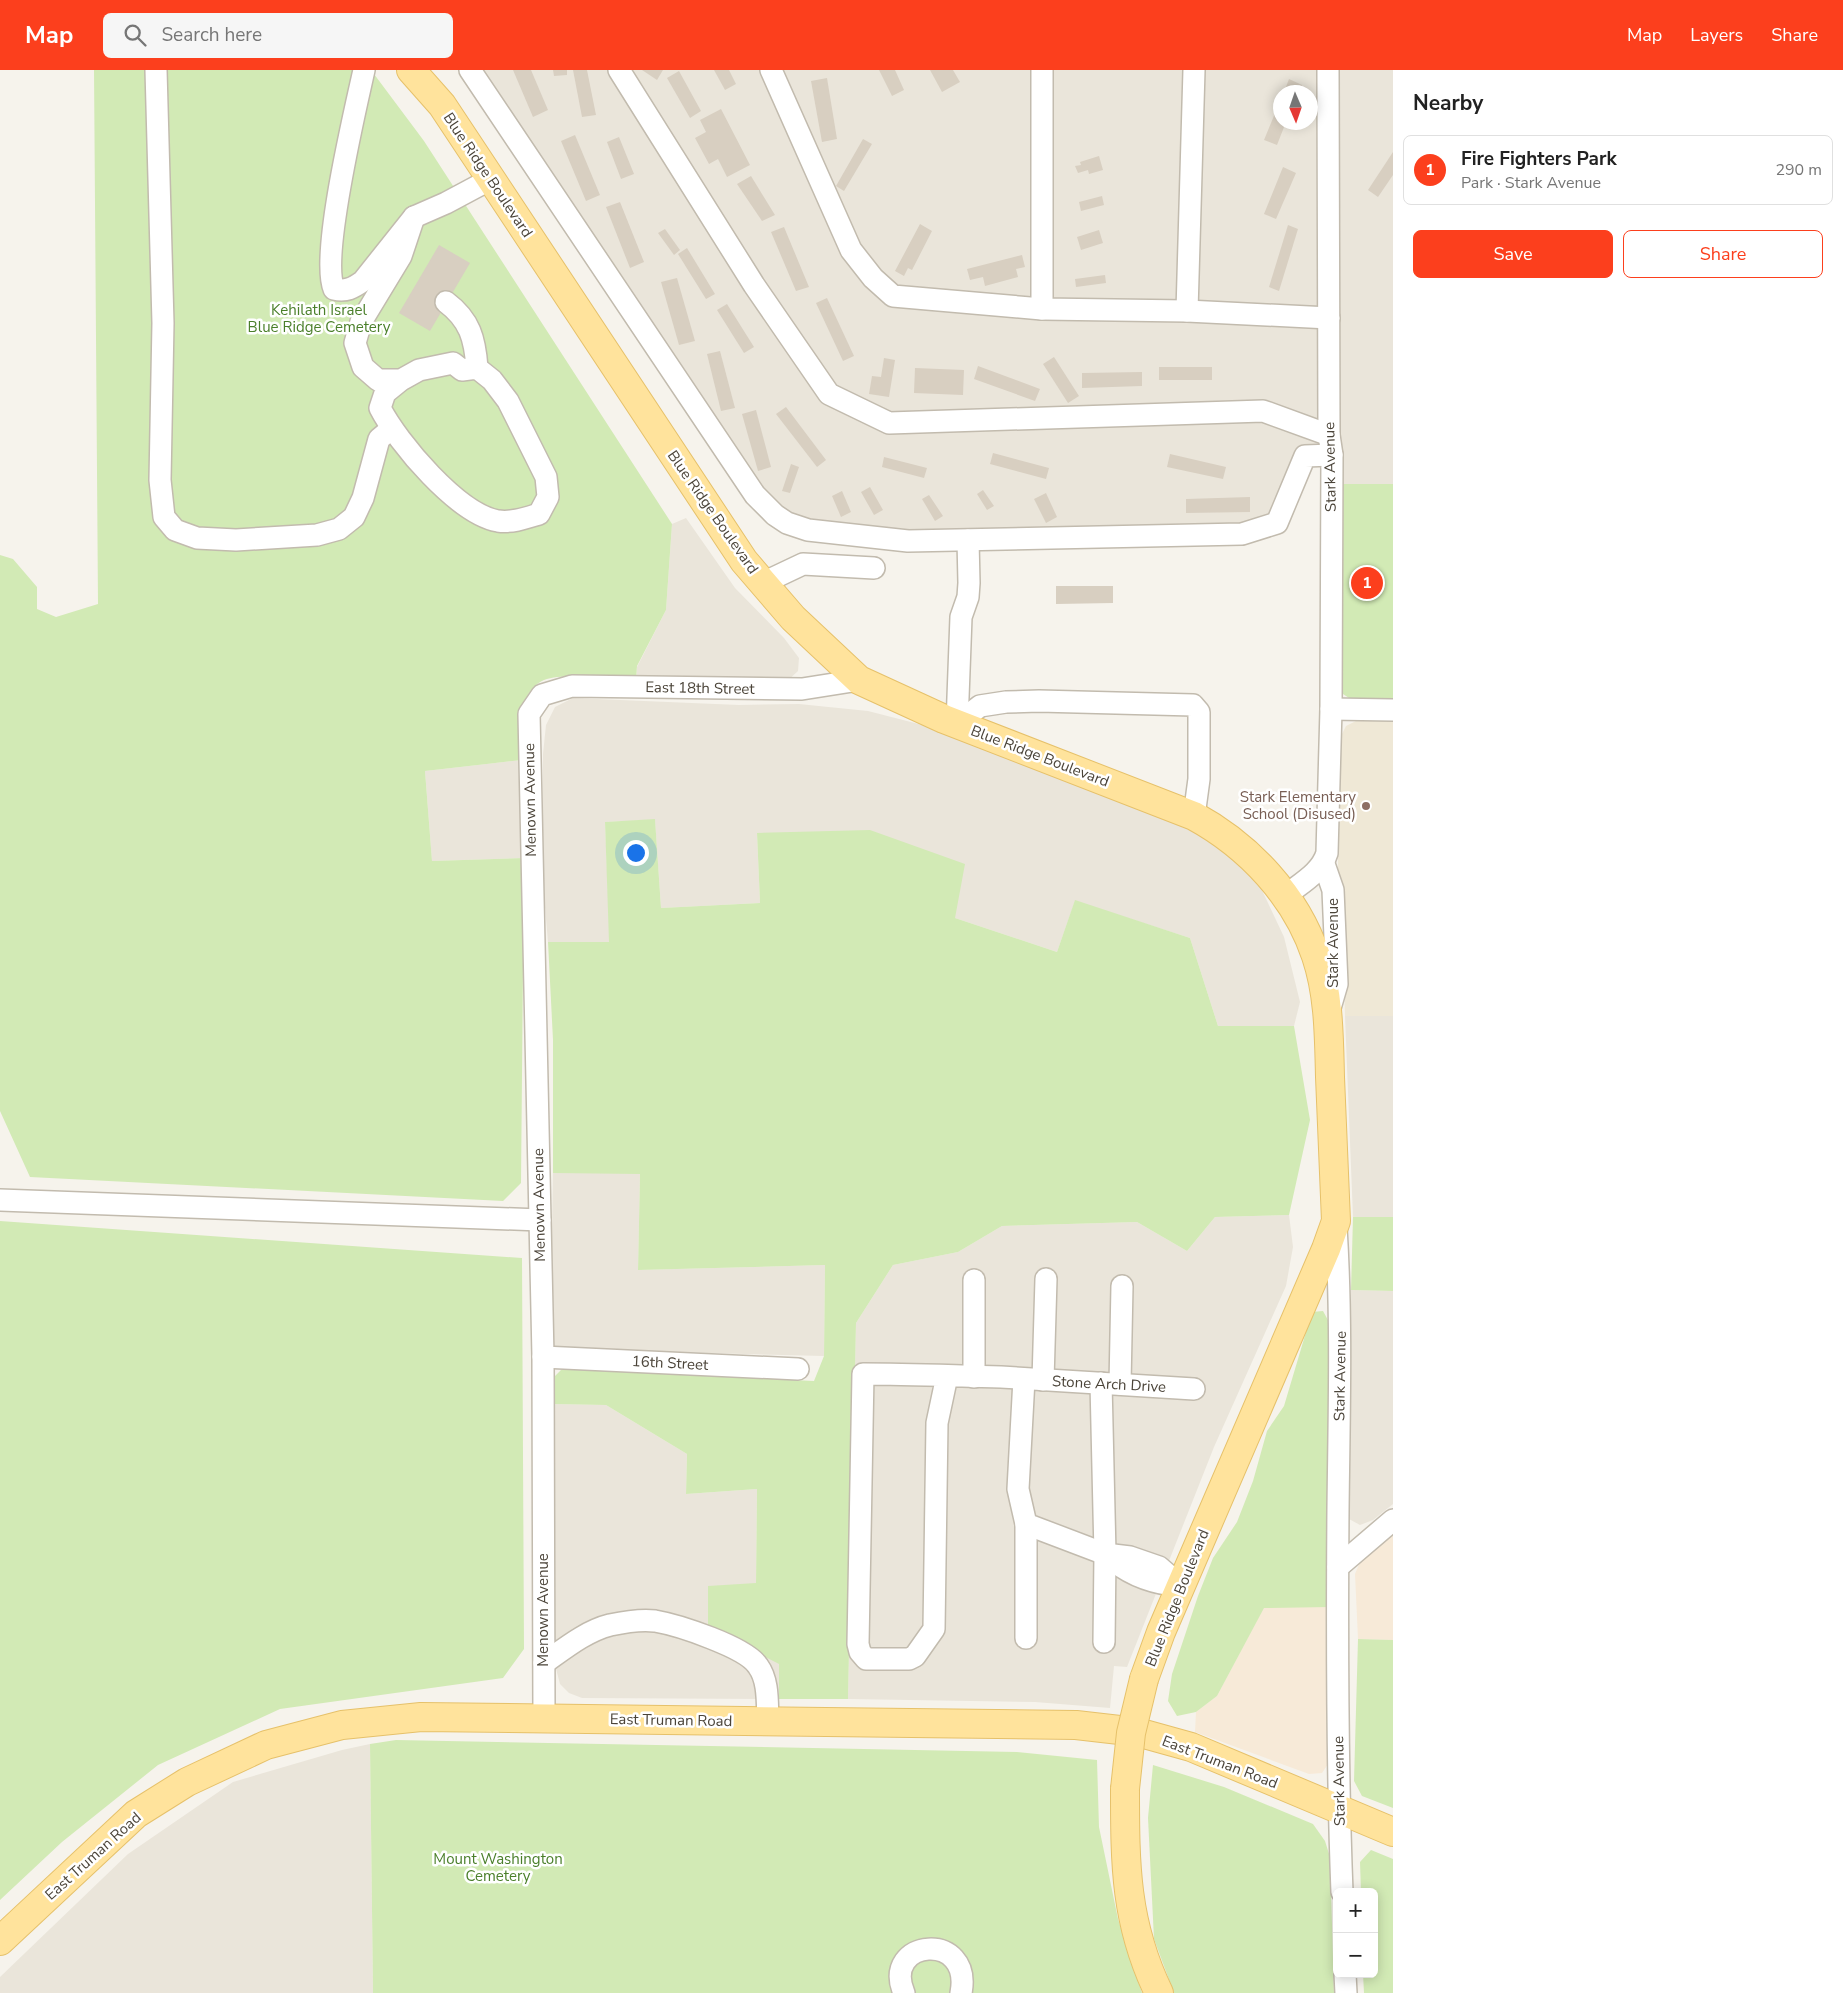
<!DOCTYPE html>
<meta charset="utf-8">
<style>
:root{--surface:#fff;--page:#f6f6f6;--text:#222;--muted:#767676;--line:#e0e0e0;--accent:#fc3f1d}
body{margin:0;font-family:"Nunito Sans",sans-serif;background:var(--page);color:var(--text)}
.controls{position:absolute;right:15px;bottom:15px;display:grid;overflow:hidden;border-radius:8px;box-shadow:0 2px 12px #0003}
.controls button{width:45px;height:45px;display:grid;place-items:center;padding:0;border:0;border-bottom:1px solid var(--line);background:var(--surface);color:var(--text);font:25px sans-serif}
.compass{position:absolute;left:1273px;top:15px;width:45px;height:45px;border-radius:50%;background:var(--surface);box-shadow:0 2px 12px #0003;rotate:178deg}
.you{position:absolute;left:635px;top:782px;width:18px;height:18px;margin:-12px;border:4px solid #fff;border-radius:50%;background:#1a73e8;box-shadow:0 0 0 8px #1a73e833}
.badge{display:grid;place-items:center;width:32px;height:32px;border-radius:50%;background:var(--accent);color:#fff;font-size:16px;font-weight:700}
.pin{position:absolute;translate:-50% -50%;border:2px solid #fff;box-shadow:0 1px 5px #0006}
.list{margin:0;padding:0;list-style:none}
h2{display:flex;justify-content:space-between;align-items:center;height:65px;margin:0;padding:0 20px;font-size:21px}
h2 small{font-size:16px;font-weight:400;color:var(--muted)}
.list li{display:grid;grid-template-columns:32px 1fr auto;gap:15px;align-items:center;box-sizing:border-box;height:70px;margin:0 10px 10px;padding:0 10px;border:1px solid var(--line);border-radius:8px}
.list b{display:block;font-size:19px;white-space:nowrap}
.list p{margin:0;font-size:16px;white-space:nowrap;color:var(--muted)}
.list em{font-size:16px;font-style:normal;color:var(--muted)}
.actions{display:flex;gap:10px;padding:15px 20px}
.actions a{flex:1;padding:11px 0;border:1px solid var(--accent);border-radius:8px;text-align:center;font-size:18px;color:var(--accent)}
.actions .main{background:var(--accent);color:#fff}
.icon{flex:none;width:28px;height:28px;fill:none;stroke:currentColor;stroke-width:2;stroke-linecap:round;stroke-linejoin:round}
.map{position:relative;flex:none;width:1393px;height:1923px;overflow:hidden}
header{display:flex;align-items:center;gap:30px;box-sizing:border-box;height:70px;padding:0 25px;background:var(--accent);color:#fff}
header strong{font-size:24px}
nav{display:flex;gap:28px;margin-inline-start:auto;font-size:18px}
.search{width:350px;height:45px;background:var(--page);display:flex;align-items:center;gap:12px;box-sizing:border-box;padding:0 18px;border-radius:8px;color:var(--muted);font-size:19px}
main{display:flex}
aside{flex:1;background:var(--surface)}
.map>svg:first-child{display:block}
</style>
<header>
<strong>Map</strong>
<div class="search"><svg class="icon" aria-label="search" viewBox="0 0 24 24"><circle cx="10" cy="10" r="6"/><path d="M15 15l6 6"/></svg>Search here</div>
<nav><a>Map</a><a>Layers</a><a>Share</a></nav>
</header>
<main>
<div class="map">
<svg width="1393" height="1923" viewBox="0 0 1393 1923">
<rect width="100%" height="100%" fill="#f6f3ec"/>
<g fill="#eae5da" fill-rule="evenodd">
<path d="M468 0H1393V414H1341L1339 139 1332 385 1305 386 1277 453 908 471 787 453ZM1280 22H1310V52H1280Z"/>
<polygon points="686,448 735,518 784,568 799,588 798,601 785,613 636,610 637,597 666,540 672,454"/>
<polygon points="573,628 739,635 799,634 868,641 938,659 1166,746 1220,776 1260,816 1284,867 1300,932 1294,956 1218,956 1190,868 1075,831 1057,882 955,848 757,763 760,833 661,838 655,750 605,752 610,872 548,872 542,802 543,684 546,655 555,637"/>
<polygon points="522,690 524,788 432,791 425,701"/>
<polygon points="1345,946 1393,946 1393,1147 1353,1147"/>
<polygon points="553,1103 640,1103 638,1200 825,1195 824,1286 556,1279 550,1272"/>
<polygon points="1289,1145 1293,1177 1286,1216 1214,1377 1127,1597 1114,1596 1110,1638 1035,1632 848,1629 856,1253 893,1195 958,1182 1002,1156 1137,1152 1187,1181 1215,1147"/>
<polygon points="1351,1220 1393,1221 1393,1434 1373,1450 1360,1455 1349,1449"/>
<polygon points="551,1334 606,1335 687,1384 686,1424 757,1419 756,1513 779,1594 779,1629 582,1628 569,1623 560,1614 554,1591"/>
<polygon points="370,1674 373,1923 0,1923 0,1907 128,1784 233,1712 342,1680"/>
</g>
<g fill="#f7ead8">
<polygon points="1393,1464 1393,1570 1358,1569 1355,1504 1360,1492"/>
<polygon points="1264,1537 1330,1537 1328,1694 1322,1703 1309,1704 1195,1662 1196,1642 1217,1626"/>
</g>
<polygon fill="#efe8d6" points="1358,650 1393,650 1393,946 1345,946 1342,830 1338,801 1339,670 1346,656"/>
<g fill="#d2eab5">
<path d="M94 0H371L424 71 672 454 666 540 637 596 636 610C613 609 565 602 544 610 536 613 527 623 525 632 519 650 522 671 522 690L425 701 432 791 524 788 521 1113 503 1131 30 1107 0 1041V485L13 489 37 517V539L56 547 98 534Z"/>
<polygon points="1341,414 1393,414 1393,631 1352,630 1343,624 1340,612"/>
<polygon points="655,749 661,838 760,833 757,763 870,760 965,794 955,848 1057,882 1075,830 1190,868 1218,956 1294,956 1310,1050 1289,1145 1215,1147 1187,1181 1137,1152 1002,1156 958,1182 893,1195 856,1253 848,1629 779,1629 779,1594 708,1557 708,1516 756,1513 757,1419 686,1424 687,1384 606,1335 551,1334 552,1309 561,1300 573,1299 814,1311 824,1286 825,1195 638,1200 640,1104 553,1103 553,970 548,872 609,872 605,752"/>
<polygon points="1353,1147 1393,1147 1393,1221 1351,1220"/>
<polygon points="0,1151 522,1188 524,1579 503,1608 280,1639 158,1695 62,1772 0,1830"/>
<polygon points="1323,1241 1329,1252 1330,1537 1264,1538 1217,1626 1196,1642 1177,1646 1168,1631 1172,1604 1198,1526 1213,1488 1237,1452 1253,1411 1267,1361 1284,1336 1312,1242"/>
<polygon points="1358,1569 1393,1570 1393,1738 1362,1726 1354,1711"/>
<polygon points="396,1670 1017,1682 1097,1690 1099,1757 1118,1849 1142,1923 373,1923 370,1674"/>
<polygon points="1153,1695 1224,1717 1313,1754 1325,1771 1330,1787 1334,1923 1174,1923 1154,1869 1148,1748"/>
<polygon points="1371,1780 1393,1789 1393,1923 1364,1923 1363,1904 1374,1904 1374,1822 1361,1822 1360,1792"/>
</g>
<g fill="#d8cfc1">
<polygon points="513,0 531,0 548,40 533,47"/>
<polygon points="553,0 567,0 567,5 554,6"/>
<polygon points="573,0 587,0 596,45 582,47"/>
<polygon points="642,0 663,0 657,10"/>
<polygon points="714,0 729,0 736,14 725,20"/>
<polygon points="879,0 895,0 904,20 892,26"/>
<polygon points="930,0 953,0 960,12 942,22"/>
<polygon points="679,1 701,41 690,48 667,8"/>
<polygon points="827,8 837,69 822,72 811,11"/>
<polygon points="1289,9 1302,15 1299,22 1284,22"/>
<polygon points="1280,31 1280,52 1286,52 1277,75 1264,70"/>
<polygon points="721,39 750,95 727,107 718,89 709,94 695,68 706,62 700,50"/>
<polygon points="575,65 600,125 586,131 561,71"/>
<polygon points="619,67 634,104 621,109 607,72"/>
<polygon points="863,69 872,74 844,121 836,116"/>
<polygon points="1393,82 1393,105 1378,127 1368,120"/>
<polygon points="1099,86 1103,100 1089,104 1088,100 1078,103 1075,96 1081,95 1080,92"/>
<polygon points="1283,97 1296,103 1276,149 1264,144"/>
<polygon points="751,106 775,145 762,151 737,114"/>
<polygon points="1102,126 1104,135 1081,141 1079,132"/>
<polygon points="620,132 644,192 630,198 606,137"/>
<polygon points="920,154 932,161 912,200 908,198 904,206 895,201"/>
<polygon points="1288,155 1298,159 1279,221 1269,217"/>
<polygon points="784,157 809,217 796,221 771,162"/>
<polygon points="665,159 680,180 674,185 658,163"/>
<polygon points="1099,160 1103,173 1081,180 1077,167"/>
<polygon points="439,175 470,193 430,261 399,243"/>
<polygon points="687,178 715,224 706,229 678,184"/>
<polygon points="1022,185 1025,197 1016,199 1018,207 985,216 983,207 970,210 967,199"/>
<polygon points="1105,205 1106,213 1076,217 1075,209"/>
<polygon points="677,208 695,271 679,275 661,212"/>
<polygon points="827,228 854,286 843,291 816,233"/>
<polygon points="727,234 754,277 744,283 717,240"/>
<polygon points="720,281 735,338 721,341 707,284"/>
<polygon points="1054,287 1079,326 1068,333 1043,294"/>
<polygon points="884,288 895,290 889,327 869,324 872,306 881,307"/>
<polygon points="978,296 1040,319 1035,331 974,309"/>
<rect x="1159" y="297" width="53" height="13"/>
<polygon points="915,298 964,300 963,325 914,323"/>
<polygon points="1142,302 1142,316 1082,318 1082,303"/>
<polygon points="786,337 826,390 817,397 776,344"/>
<polygon points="756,340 771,397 758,401 742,344"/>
<polygon points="993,383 1049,398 1046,409 990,394"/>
<polygon points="1170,384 1226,397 1223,409 1167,397"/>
<polygon points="884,387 927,398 924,408 882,397"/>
<polygon points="791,394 799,397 790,423 782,421"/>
<polygon points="870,417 883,440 874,445 861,422"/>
<polygon points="983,420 994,436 987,440 977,424"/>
<polygon points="842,421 851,442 841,447 832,426"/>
<polygon points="1046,423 1057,447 1046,453 1034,429"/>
<polygon points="929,425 943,446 935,451 922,429"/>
<polygon points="1250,427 1250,442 1186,443 1186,429"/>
<polygon points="1056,516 1113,516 1113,533 1056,534"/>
</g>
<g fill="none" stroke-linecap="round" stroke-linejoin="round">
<defs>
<g id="minor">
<polyline points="156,0 163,253 160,410 164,447 175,460 197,468 236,470 317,465 339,459 354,447 363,428 379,369 391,359"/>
<path d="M364 0C355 41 320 187 334 219 346 222 353 218 363 211L414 147 446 133 491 109"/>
<polyline points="470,0 755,425 775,445 787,453 808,460 908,471 1242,464 1277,453 1305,386 1332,385"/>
<polyline points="619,0 754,215 829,324 889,353 1263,341 1329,365"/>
<polyline points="771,0 851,180 873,208 893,226 1042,239 1187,241 1329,248"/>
<path d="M446 232C470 250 475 269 477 298"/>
<polyline points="1042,239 1042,0"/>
<polyline points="1187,241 1194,0"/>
<path d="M401 310 385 323 380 338C398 373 458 444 498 451 512 453 526 448 539 444L548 427 546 407 508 331 492 310 477 298 462 300 453 293 419 300 401 310H378L363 297 355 273 361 252 401 186 414 147"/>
<polyline points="763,513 803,494 874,498"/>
<polyline points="1331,639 1393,640"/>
<polyline points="957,654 980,636 1006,632 1039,631 1193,635 1199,642 1199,709 1194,746"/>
<polyline points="957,654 961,547 968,527 969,513 968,470"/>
<polyline points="1324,794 1333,820 1337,914 1330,938"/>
<path d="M1285 826C1301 813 1321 803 1327 783L1331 639 1332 385 1329 365 1328 0"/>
<polyline points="0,1130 540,1150"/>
<path d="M1336 1157C1342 1252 1339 1346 1338 1440 1337 1567 1337 1695 1342 1822"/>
<polyline points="543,1287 798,1299"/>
<path d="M947 1306 937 1353 934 1559 915 1586 909 1589H866L860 1582 858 1574 863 1304C909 1304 955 1306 1001 1307L1194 1319"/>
<polyline points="974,1307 974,1210"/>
<polyline points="1024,1309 1018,1419 1026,1454 1105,1484 1130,1487 1159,1497 1181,1516"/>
<polyline points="1043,1310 1046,1209"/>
<polyline points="1101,1313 1105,1484 1104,1572"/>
<polyline points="1120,1314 1122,1216"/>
<path d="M1115 1492C1134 1507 1157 1514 1181 1516"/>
<polyline points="1338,1497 1393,1450"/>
<polyline points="1026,1568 1026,1454"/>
<path d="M544 1593C564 1579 586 1561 610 1555 624 1552 640 1549 655 1551 678 1555 746 1577 758 1596 769 1611 767 1633 768 1651"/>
<polyline points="544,1648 543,1287 529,644 542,625 572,616 802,619 859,610"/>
<polyline points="1345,1904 1346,1923"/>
<path d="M904 1923C881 1869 973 1860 961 1923"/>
</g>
<g id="major">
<path d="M411 0 442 35 744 491 793 548 859 610 944 649 1194 746C1249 776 1296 826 1316 886 1329 924 1329 967 1330 1007 1332 1055 1334 1103 1336 1151L1326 1179 1161 1562 1144 1609"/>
<path d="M1125 1719C1125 1794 1125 1853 1159 1923"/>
<polyline points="0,1871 136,1744 187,1712 266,1675 342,1655 421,1647 1076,1655 1137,1662 1191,1677 1393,1762"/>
</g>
</defs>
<use href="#minor" stroke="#c2bbae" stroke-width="24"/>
<use href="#major" stroke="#e6c16a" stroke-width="30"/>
<use href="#minor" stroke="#fff" stroke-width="21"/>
<use href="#major" stroke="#ffe39c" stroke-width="28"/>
<defs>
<polyline id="major-bridge" points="1125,1719 1131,1663 1144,1609"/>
</defs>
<use href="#major-bridge" stroke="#e6c16a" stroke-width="30" stroke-linecap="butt"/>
<use href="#major-bridge" stroke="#ffe39c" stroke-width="28"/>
</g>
<circle fill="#8d6e63" stroke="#fff" stroke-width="2" cx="1366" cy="736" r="5"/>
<g text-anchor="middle" stroke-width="5" stroke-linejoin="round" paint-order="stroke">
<g font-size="15" fill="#4b4439" stroke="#fff">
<text transform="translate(488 105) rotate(56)" y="5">Blue Ridge Boulevard</text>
<text transform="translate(1330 397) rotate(-91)" y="5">Stark Avenue</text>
<text transform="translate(713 442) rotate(55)" y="5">Blue Ridge Boulevard</text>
<text transform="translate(700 618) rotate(1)" y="5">East 18th Street</text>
<text transform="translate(1040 686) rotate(21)" y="5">Blue Ridge Boulevard</text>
<text transform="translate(530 730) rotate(-91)" y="5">Menown Avenue</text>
<text transform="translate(1333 873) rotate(-90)" y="5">Stark Avenue</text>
<text transform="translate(539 1135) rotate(-91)" y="5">Menown Avenue</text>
<text transform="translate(670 1293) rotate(3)" y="5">16th Street</text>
<text transform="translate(1340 1306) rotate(-89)" y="5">Stark Avenue</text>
<text transform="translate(1109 1314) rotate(3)" y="5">Stone Arch Drive</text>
<text transform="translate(1177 1528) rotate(-68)" y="5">Blue Ridge Boulevard</text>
<text transform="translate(543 1540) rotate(-90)" y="5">Menown Avenue</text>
<text transform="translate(671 1650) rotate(1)" y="5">East Truman Road</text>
<text transform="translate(1220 1692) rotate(21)" y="5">East Truman Road</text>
<text transform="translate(1339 1711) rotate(-91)" y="5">Stark Avenue</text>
<text transform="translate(93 1786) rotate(-42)" y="5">East Truman Road</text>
</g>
<g font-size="15" fill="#4a7f2a" stroke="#fff">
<text x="319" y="245">Kehilath Israel<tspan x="319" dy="17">Blue Ridge Cemetery</tspan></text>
<text x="498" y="1794">Mount Washington<tspan x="498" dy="17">Cemetery</tspan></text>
</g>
<g font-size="15" fill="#785e54" stroke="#fff" text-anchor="end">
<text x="1356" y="732">Stark Elementary<tspan x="1356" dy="17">School (Disused)</tspan></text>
</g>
</g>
</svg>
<div class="controls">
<button>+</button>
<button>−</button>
</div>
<svg class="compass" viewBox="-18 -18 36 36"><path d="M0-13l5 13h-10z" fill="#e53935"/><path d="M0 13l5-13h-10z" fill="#767676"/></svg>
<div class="you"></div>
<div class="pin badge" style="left:1367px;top:513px">1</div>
</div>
<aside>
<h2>Nearby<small></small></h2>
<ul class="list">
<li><span class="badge">1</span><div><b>Fire Fighters Park</b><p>Park · Stark Avenue</p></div><em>290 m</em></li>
</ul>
<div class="actions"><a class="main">Save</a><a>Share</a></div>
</aside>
</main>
